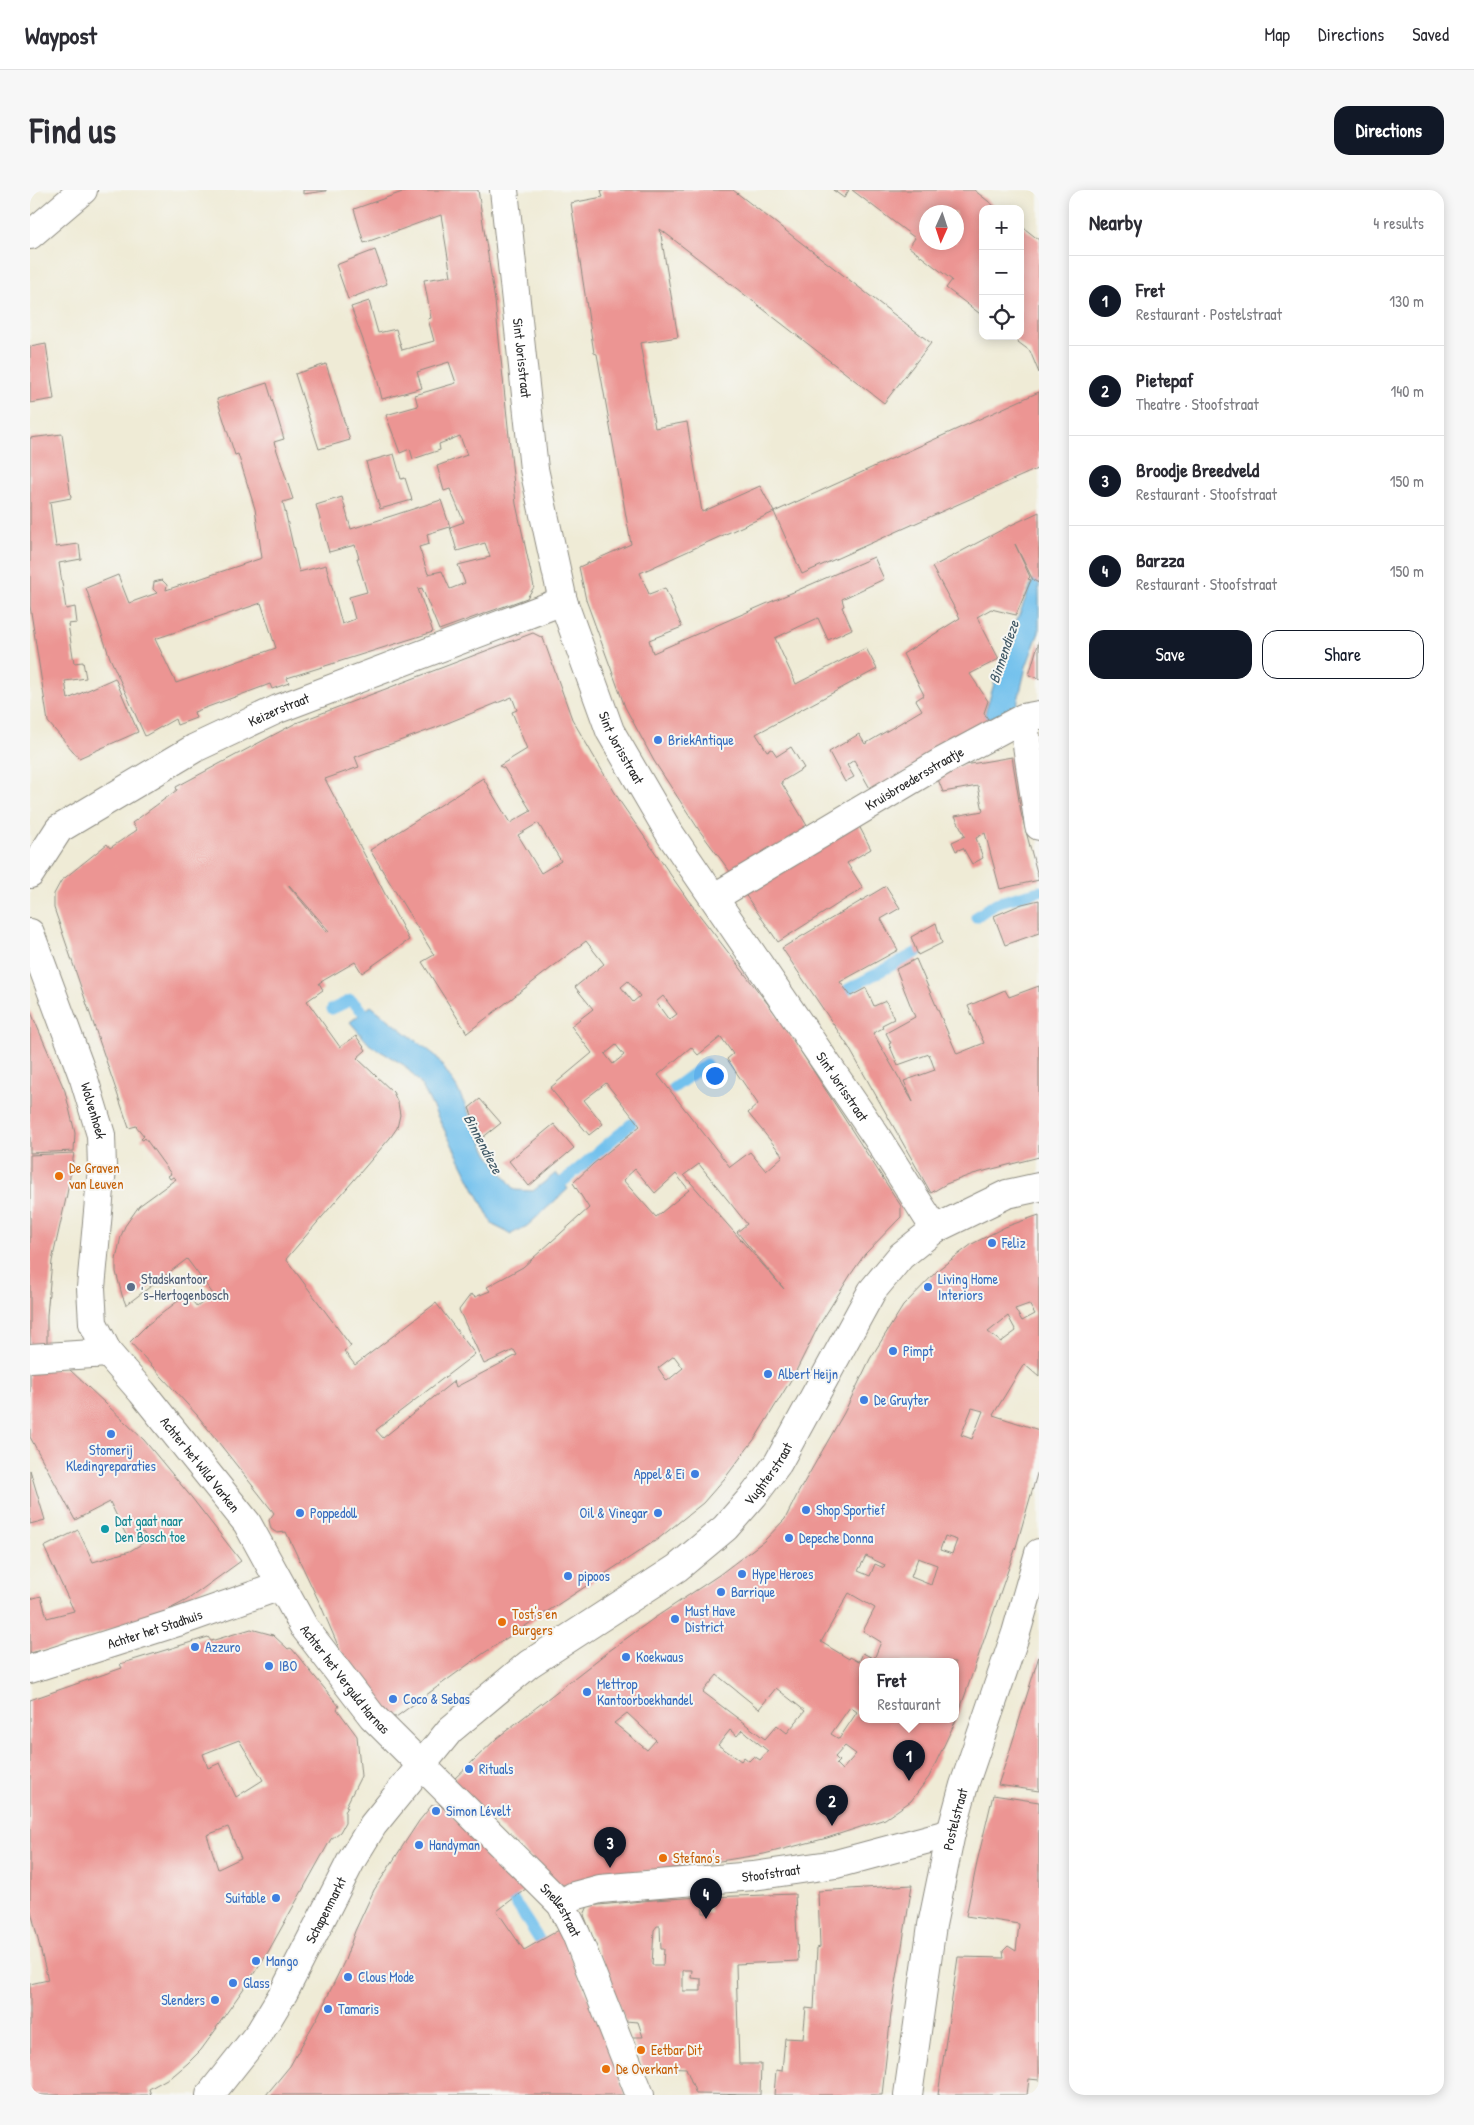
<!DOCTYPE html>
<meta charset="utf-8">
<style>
:root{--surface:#fff;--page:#f7f7f7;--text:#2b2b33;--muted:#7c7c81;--line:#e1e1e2;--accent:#111827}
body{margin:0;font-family:"Patrick Hand",sans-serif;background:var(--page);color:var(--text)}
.controls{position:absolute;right:15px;top:15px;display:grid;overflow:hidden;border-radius:10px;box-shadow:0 2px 12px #0003}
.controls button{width:45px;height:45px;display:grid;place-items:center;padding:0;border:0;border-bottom:1px solid var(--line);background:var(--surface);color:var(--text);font:25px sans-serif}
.compass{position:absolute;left:889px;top:15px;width:45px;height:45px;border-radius:50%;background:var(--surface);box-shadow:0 2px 12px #0003;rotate:183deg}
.you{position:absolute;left:684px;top:885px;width:18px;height:18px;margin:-12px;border:4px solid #fff;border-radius:50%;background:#1a73e8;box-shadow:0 0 0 8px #1a73e833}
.badge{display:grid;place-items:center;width:32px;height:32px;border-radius:50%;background:var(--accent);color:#fff;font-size:16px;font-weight:700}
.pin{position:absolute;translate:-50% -41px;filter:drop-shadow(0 1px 2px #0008)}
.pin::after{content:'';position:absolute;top:26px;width:18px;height:15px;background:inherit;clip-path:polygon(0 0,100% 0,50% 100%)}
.popup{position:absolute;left:829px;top:1468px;width:100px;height:65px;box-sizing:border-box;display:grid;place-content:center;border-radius:10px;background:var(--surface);filter:drop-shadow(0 1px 4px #0005);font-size:16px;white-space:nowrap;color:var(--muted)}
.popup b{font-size:19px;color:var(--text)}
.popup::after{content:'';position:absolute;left:50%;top:100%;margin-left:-10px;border:10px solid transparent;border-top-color:var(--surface)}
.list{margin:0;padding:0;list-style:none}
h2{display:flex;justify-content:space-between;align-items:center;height:65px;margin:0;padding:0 20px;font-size:21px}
h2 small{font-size:16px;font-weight:400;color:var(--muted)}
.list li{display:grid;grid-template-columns:32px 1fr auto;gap:15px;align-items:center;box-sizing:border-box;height:90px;padding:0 20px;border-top:1px solid var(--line)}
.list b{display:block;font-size:19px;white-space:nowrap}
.list p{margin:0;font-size:16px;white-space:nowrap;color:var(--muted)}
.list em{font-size:16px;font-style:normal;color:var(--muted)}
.actions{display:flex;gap:10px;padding:15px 20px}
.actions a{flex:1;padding:11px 0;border:1px solid var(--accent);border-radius:15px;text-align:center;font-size:18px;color:var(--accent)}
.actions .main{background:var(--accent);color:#fff}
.icon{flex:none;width:28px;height:28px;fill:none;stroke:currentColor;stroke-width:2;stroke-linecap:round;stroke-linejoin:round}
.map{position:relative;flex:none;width:1009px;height:1905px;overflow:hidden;border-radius:15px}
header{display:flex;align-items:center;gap:30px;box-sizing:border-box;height:70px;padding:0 25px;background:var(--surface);border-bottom:1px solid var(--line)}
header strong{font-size:24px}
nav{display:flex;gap:28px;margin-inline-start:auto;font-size:18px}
.intro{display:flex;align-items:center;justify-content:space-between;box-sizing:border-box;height:120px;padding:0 30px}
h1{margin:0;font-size:35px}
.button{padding:12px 22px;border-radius:15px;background:var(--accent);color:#fff;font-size:18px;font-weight:700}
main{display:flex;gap:30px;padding:0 30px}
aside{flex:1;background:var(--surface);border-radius:15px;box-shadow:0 2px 12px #0003}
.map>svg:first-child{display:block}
</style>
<header>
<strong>Waypost</strong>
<nav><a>Map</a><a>Directions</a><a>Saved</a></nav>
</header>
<div class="intro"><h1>Find us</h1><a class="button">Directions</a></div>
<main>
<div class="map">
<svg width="1009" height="1905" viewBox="0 0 1009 1905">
<rect width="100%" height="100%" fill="#f6f6f2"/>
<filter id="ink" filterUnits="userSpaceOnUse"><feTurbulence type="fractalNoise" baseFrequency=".02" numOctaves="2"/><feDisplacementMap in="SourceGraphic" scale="10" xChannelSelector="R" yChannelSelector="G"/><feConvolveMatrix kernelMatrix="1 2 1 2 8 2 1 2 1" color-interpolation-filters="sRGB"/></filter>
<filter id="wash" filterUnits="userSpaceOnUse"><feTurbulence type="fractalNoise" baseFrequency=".0096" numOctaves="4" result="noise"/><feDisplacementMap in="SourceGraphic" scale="20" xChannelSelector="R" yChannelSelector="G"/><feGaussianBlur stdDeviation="1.12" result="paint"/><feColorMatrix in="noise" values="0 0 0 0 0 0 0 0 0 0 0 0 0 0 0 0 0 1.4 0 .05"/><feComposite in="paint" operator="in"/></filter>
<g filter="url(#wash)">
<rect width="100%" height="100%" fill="#efebd6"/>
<g fill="#72c1ed" stroke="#4e768c">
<polygon points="1009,374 1009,442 996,477 986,519 953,530 971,471"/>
<polygon points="341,816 406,866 427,898 458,964 485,1000 503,1001 526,983 538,999 497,1036 481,1044 463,1035 391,894 374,875 340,855 320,832"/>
</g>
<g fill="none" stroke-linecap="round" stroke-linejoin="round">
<g stroke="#72c1ed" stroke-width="11">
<polyline points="946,727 966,713 1009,701"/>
<polyline points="818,799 887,762"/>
<polyline points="302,819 321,810 343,832"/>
<polyline points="642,899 676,874"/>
<polyline points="522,1001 601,934"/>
<polyline points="483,1709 510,1751"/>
</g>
</g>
<g id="blocks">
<g fill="#ec9593" fill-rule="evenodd">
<polygon points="273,0 296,0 296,1 273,4"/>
<path d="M378 0H448L465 111 486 314 504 397 497 408 409 440 392 398 388 399 403 442 257 488 259 493 242 499 240 494 164 522 166 528 147 535 145 529 115 546 80 468 56 398 88 385 99 413 127 403 123 399 124 392 132 390 137 395 136 400 232 368 225 319 208 264 205 265 187 209 237 193 254 249 244 252 263 309 253 312 269 382 296 375 312 434 325 429 319 407 337 402 327 368H329L325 355 299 362 286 315 312 307 321 339 411 310 420 337 397 344 399 354 389 357 398 384 412 381 420 399 435 393 428 375 460 367 455 353 427 361 420 337 434 332 420 299 414 301 407 276 437 265 430 246 409 254 410 260 383 269 380 259 370 263 356 225 388 216 385 205 426 193 419 172 387 182 392 198 352 209 347 188 321 117 339 111 348 143 366 139 372 160 404 151 398 129 401 128 394 90 421 86 411 25 334 53 324 19ZM231 413 246 458 146 493 125 449Z"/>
<polygon points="571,0 703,0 901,153 854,213 630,39 648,147 610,153 625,238 657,232 672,322 730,296 744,322 1009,202 1009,278 772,384 744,322 610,383 619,404 635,398 652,437 619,450 623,463 844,367 854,389 812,409 814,416 812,417 822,439 798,450 788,428 745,448 766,494 836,458 847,479 726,544 737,561 742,559 747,566 761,557 774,578 751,592 779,639 701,683 669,640 624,571 595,517 556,410 549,377 601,354 567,164 564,163 541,13 573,7"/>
<polygon points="803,0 819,0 814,8"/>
<path d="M822 0H944L968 19H953V126L916 98 922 90 879 57 885 48ZM896 22H926V52H896Z"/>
<polygon points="990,35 1009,50 1009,183 1000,161 980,146 990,146"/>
<polygon points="345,60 357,94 318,109 306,75"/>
<polygon points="16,154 24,209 0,213 0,157"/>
<polygon points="296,174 320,250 289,259 265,184"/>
<polygon points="32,244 41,308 20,312 26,357 49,354 51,369 29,373 36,419 45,417 47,433 38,434 44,473 53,472 56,488 35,491 38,509 85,488 108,542 49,568 18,532 0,416 0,248"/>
<polygon points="364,264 371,289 375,288 382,310 350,319 336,272"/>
<polygon points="1009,322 1009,393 1003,390 985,354 1000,387 998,389 1001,390 986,425 961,419 947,427 969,469 940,484 958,511 954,523 960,532 842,602 824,570 817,575 824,587 815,592 799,562 829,544 835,554 892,520 886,510 894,505 873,464 930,428 902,377 977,337"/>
<path d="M503 443 513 448 542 529 591 613 658 710 751 831 871 1016V1027L835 1064 821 1084 788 1137 764 1185 726 1247 695 1288 673 1313 628 1349 454 1463 366 1527 357 1526 312 1465 291 1416 256 1342 247 1343 241 1339 239 1330 244 1323 167 1225 100 1152 117 1135 157 1104 167 1117 183 1104 157 1069 96 1115 92 1105 86 1082V1070L91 1046 95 1036 109 1016 146 989 143 987 140 989 138 986 141 984 115 948 113 950 111 949 114 946 106 936 99 938 24 718V704L31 691 77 654 80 658 107 640 102 633 147 600 146 597 266 533ZM482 507 487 520 482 522 497 559 469 576 474 578 501 621 480 633 453 588 340 660 404 765 392 772 437 843 556 751 574 774 545 797 563 819 541 836 562 863 520 898 559 945 573 934 554 910 576 893 610 936 563 974 543 993 559 1018 493 1077 457 1097 460 1101 445 1107 441 1104 429 1120 454 1174 484 1160 487 1165 426 1197 424 1191 353 1248 346 1240 445 1164 406 1113 325 1175 314 1161 321 1156 256 1069 360 948 367 938 370 925 368 913 363 902 327 868 336 860 326 846 310 857 277 811 293 800 289 793 325 772 332 783 379 750 295 589 329 577 325 567 405 538ZM508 633 531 671 511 683 488 645ZM259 695 299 741 297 742 259 696ZM598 791 610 806 603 812 591 797ZM633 806 647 824 639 830 626 812ZM691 847 703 864 697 869 728 914 718 923 753 966 736 981 720 962 700 977 628 885 661 857 668 865ZM586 855 594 865 583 874 575 864ZM669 974 717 1034 707 1042 754 1099 654 985ZM605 979 625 1003 646 984 659 1000 626 1027 593 990ZM644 1166 653 1178 637 1191 628 1178Z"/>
<polygon points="1009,451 1009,489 999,485"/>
<polygon points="982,567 991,623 1009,690 970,699 955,643 946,648 953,668 942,674 933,658 926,661 922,652 935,646 925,626 953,621 948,596 913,602 907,587 929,576"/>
<polygon points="827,632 841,659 817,673 833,698 748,752 712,700"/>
<polygon points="856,696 870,718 851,729 868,760 810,792 821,806 836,798 844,816 856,811 864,829 852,835 853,838 843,843 883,912 874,891 905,880 899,864 868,875 859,854 861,853 856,843 885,827 866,779 886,769 927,864 954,853 938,816 975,800 979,807 1009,796 1009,967 943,984 916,994 901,1003 818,856 752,758"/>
<polygon points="1009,710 1009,743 975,755 964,726 992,714"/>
<polygon points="906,733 912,753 888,765 881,747"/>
<polygon points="0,820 35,901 45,943 44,961 0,963"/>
<polygon points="450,909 471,933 452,948 439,918"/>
<polygon points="524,934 544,958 499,996 479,971"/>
<polygon points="44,963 37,1004 22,1071 17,1125 17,1158 0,1158 0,965"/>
<path d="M1009 1025V1187L994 1174 963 1225 1009 1240V1277L986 1357 935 1505 927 1528 899 1587 881 1611 855 1629 797 1648 734 1664 652 1677 568 1687 529 1696 423 1590 467 1548 575 1464 623 1429 689 1385 734 1351 755 1329 768 1303 814 1223 840 1169 873 1116 909 1079 942 1054 975 1037ZM999 1114 1005 1124 992 1131 985 1119ZM978 1126 986 1141 971 1152 958 1142ZM942 1218 953 1221 942 1249 931 1245ZM915 1346 927 1350 922 1364 910 1360ZM836 1366 855 1375 854 1378 845 1374 840 1386 828 1381ZM888 1368 907 1375 901 1395 881 1387ZM819 1403 845 1418 833 1441 851 1452 844 1469 833 1463 829 1472 820 1467 819 1469 791 1452ZM833 1472H925V1530H833ZM687 1485 729 1519 746 1498 775 1521 757 1543 747 1535 735 1549 673 1502ZM820 1517 827 1522 809 1549 801 1544ZM597 1523 626 1550 617 1560 584 1533ZM700 1540 707 1546 712 1540 738 1561 730 1570 724 1566 719 1571 714 1567 711 1571 688 1555ZM815 1556 826 1564 812 1580 806 1574 809 1571 805 1567Z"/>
<polygon points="39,1179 114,1250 162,1308 211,1371 157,1410 136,1421 30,1456 0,1463 0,1409 11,1406 17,1428 44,1421 14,1357 48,1340 63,1372 100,1361 118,1350 113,1342 99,1351 80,1312 45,1330 0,1247 0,1180"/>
<polygon points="0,1280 15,1330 0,1334"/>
<path d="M221 1439 243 1445 258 1459 260 1458 262 1459 309 1516 307 1519 327 1546 331 1586 316 1616 318 1617 315 1622V1633L310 1642 301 1649 238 1762 219 1791 186 1838H187L171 1860 158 1873 144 1885 119 1899 121 1905H0V1794L18 1790 0 1717V1510L92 1478 90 1474 178 1447 181 1451ZM209 1550 233 1590 206 1607 190 1573 178 1578 173 1564ZM198 1637 211 1668 188 1679 177 1645Z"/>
<polygon points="1009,1466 1009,1601 968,1595 979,1563"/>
<polygon points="963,1605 1009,1612 1009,1890 999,1889 997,1905 908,1905 928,1767 974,1768 973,1761 978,1756 986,1761 989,1734 936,1726 948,1668"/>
<polygon points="402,1615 410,1615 456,1657 497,1698 467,1721 494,1760 529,1740 558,1807 596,1905 236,1905 260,1876 288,1826 315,1770 325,1741 344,1700 389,1631"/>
<polygon points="882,1695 861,1824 852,1905 744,1905 746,1880 752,1881 755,1848 773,1849 776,1818 784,1819 787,1758 790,1757 788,1701"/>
<path d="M765 1704 768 1771 706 1774 709 1874H731L730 1905 666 1904 656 1878 613 1876 601 1847H613L608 1832 595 1831 554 1725 558 1716 623 1710 672 1707 673 1723H680L679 1707ZM627 1736H630L631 1759H634L633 1775H622L624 1740ZM653 1780H662L661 1788 671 1789V1801H653Z"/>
</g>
</g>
</g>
<g filter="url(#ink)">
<use href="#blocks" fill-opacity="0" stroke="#8d8b80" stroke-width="1"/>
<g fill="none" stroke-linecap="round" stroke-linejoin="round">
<defs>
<g id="street">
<path id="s1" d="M474 0 504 279 533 411 580 541 640 644 846 946 905 1039"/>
<polyline points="0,45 53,0"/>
<polyline points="993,528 1009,636"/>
<path id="s2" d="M0 684 29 639 165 558 248 519 533 411"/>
<path id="s3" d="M685 707 913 571 993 528 1009 525"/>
<path id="s4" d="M0 743 54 889 71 945 72 978 61 1098 63 1133 78 1163 112 1202 217 1333 274 1437 342 1526 531 1714 546 1744 610 1905"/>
<polyline points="0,1168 78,1163"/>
<path id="s5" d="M0 1479 148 1432 250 1396"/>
<path id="s6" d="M531 1714 544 1706 570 1699 723 1686 806 1674 921 1643"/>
<path id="s7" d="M180 1905 230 1842 254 1802 321 1671 343 1635 420 1540 499 1474 647 1378 695 1338 724 1305 748 1273 842 1101 871 1066 905 1039 977 1004 1009 997"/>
<path id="s8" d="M878 1905 902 1735 921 1643 934 1595 986 1443 1009 1363"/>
</g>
</defs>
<use href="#street" stroke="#8d8b80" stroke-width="30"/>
<use href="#street" stroke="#fff" stroke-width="28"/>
</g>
</g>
<g fill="#3f7fe0" stroke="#f6f6f2" stroke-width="2">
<circle cx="628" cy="550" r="5"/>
<circle cx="962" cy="1053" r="5"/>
<circle cx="898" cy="1097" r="5"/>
<circle cx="863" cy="1161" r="5"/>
<circle cx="738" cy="1184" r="5"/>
<circle cx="834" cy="1210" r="5"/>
<circle cx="81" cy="1244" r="5"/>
<circle cx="665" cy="1284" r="5"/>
<circle cx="776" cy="1320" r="5"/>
<circle cx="270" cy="1323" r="5"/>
<circle cx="628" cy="1323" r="5"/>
<circle cx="759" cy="1348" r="5"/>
<circle cx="712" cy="1384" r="5"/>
<circle cx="538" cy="1386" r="5"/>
<circle cx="691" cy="1402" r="5"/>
<circle cx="645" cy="1429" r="5"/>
<circle cx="165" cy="1457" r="5"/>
<circle cx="596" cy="1467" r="5"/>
<circle cx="239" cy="1476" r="5"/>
<circle cx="557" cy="1502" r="5"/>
<circle cx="363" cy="1509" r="5"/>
<circle cx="439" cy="1579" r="5"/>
<circle cx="406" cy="1621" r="5"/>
<circle cx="389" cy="1655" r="5"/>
<circle cx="246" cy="1708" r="5"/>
<circle cx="226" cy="1771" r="5"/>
<circle cx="318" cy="1787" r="5"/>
<circle cx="203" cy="1793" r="5"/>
<circle cx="185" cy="1810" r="5"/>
<circle cx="298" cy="1819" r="5"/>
</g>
<g fill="#e8710a" stroke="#f6f6f2" stroke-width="2">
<circle cx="29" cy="986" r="5"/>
<circle cx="472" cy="1432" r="5"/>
<circle cx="633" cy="1668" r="5"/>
<circle cx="611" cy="1860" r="5"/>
<circle cx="576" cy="1879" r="5"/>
</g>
<circle fill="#5c6f8a" stroke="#f6f6f2" stroke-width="2" cx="101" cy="1097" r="5"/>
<circle fill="#0f9aa8" stroke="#f6f6f2" stroke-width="2" cx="75" cy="1339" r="5"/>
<g text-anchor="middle" stroke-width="4" stroke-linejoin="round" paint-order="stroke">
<g font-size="14" fill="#2b2b2b" stroke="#f6f6f2">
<text dy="5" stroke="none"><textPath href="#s1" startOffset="169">Sint Jorisstraat</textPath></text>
<text dy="5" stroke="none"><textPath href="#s2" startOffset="304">Keizerstraat</textPath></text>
<text dy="5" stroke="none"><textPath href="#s1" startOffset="574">Sint Jorisstraat</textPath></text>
<text dy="5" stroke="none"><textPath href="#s3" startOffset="232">Kruisbroedersstraatje</textPath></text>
<text dy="5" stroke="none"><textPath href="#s1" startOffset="979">Sint Jorisstraat</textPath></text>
<text dy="5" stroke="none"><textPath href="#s4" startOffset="189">Wolvenhoek</textPath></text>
<text dy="5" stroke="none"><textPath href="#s4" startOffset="581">Achter het Wild Varken</textPath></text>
<text dy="5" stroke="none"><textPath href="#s7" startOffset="850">Vughterstraat</textPath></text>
<text dy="5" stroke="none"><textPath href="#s5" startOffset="131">Achter het Stadhuis</textPath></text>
<text dy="5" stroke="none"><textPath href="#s4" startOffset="841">Achter het Verguld Harnas</textPath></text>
<text dy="5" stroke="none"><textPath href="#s8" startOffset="280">Postelstraat</textPath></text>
<text dy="5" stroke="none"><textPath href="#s6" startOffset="214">Stoofstraat</textPath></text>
<text dy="5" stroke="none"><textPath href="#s7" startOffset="219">Schapenmarkt</textPath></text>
<text dy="5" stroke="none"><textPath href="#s4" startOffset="1158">Snellestraat</textPath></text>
</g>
<g font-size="14" fill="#366cbe" stroke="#f6f6f2" text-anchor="start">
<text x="638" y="555">BriekAntique</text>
<text x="972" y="1058">Feliz</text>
<text x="908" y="1094">Living Home<tspan x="908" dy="16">Interiors</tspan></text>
<text x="873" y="1166">Pimpt</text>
<text x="748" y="1189">Albert Heijn</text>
<text x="844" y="1215">De Gruyter</text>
<text x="81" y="1265" text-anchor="middle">Stomerij<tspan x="81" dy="16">Kledingreparaties</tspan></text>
<text x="655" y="1289" text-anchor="end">Appel &amp; Ei</text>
<text x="786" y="1325">Shop Sportief</text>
<text x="280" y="1328">Poppedoll</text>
<text x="618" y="1328" text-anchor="end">Oil &amp; Vinegar</text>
<text x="769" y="1353">Depeche Donna</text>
<text x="722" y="1389">Hype Heroes</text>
<text x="548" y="1391">pipoos</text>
<text x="701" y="1407">Barrique</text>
<text x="655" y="1426">Must Have<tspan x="655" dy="16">District</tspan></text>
<text x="175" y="1462">Azzuro</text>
<text x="606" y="1472">Koekwaus</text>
<text x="249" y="1481">IBO</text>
<text x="567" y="1499">Mettrop<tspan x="567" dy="16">Kantoorboekhandel</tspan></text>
<text x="373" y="1514">Coco &amp; Sebas</text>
<text x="449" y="1584">Rituals</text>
<text x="416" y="1626">Simon Lévelt</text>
<text x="399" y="1660">Handyman</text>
<text x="236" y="1713" text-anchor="end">Suitable</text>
<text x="236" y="1776">Mango</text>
<text x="328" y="1792">Clous Mode</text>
<text x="213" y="1798">Glass</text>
<text x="175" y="1815" text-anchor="end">Slenders</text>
<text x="308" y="1824">Tamaris</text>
</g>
<g font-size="14" fill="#c56008" stroke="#f6f6f2" text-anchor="start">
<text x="39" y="983">De Graven<tspan x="39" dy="16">van Leuven</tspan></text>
<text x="482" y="1429">Tost's en<tspan x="482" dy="16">Burgers</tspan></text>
<text x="643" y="1673">Stefano's</text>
<text x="621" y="1865">Eetbar Dit</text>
<text x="586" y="1884">De Overkant</text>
</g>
<g font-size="14" fill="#4e5e75" stroke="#f6f6f2" text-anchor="start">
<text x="111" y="1094">Stadskantoor<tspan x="111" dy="16">'s-Hertogenbosch</tspan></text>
</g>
<g font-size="14" fill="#0d838f" stroke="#f6f6f2" text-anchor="start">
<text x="85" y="1336">Dat gaat naar<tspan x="85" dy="16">Den Bosch toe</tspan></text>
</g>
<g font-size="15" font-style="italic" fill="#405865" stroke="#f6f6f2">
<text transform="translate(974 462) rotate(-71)" y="5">Binnendieze</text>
<text transform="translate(453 954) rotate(62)" y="5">Binnendieze</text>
</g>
</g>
</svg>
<div class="controls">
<button>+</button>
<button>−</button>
<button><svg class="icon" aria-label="locate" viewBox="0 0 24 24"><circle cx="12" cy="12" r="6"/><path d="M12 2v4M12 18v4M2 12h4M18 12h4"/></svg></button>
</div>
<svg class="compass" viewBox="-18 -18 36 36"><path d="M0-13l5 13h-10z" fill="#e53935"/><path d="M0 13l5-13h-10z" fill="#7c7c81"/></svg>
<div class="you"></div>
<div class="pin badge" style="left:879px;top:1591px">1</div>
<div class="popup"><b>Fret</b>Restaurant</div>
<div class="pin badge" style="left:802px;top:1636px">2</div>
<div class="pin badge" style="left:580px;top:1678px">3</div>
<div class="pin badge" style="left:676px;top:1729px">4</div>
</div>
<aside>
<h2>Nearby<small>4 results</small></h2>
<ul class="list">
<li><span class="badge">1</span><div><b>Fret</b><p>Restaurant · Postelstraat</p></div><em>130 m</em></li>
<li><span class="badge">2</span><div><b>Pietepaf</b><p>Theatre · Stoofstraat</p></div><em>140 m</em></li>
<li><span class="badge">3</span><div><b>Broodje Breedveld</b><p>Restaurant · Stoofstraat</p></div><em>150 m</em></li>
<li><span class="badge">4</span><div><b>Barzza</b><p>Restaurant · Stoofstraat</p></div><em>150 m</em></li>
</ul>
<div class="actions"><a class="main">Save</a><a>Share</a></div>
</aside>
</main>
